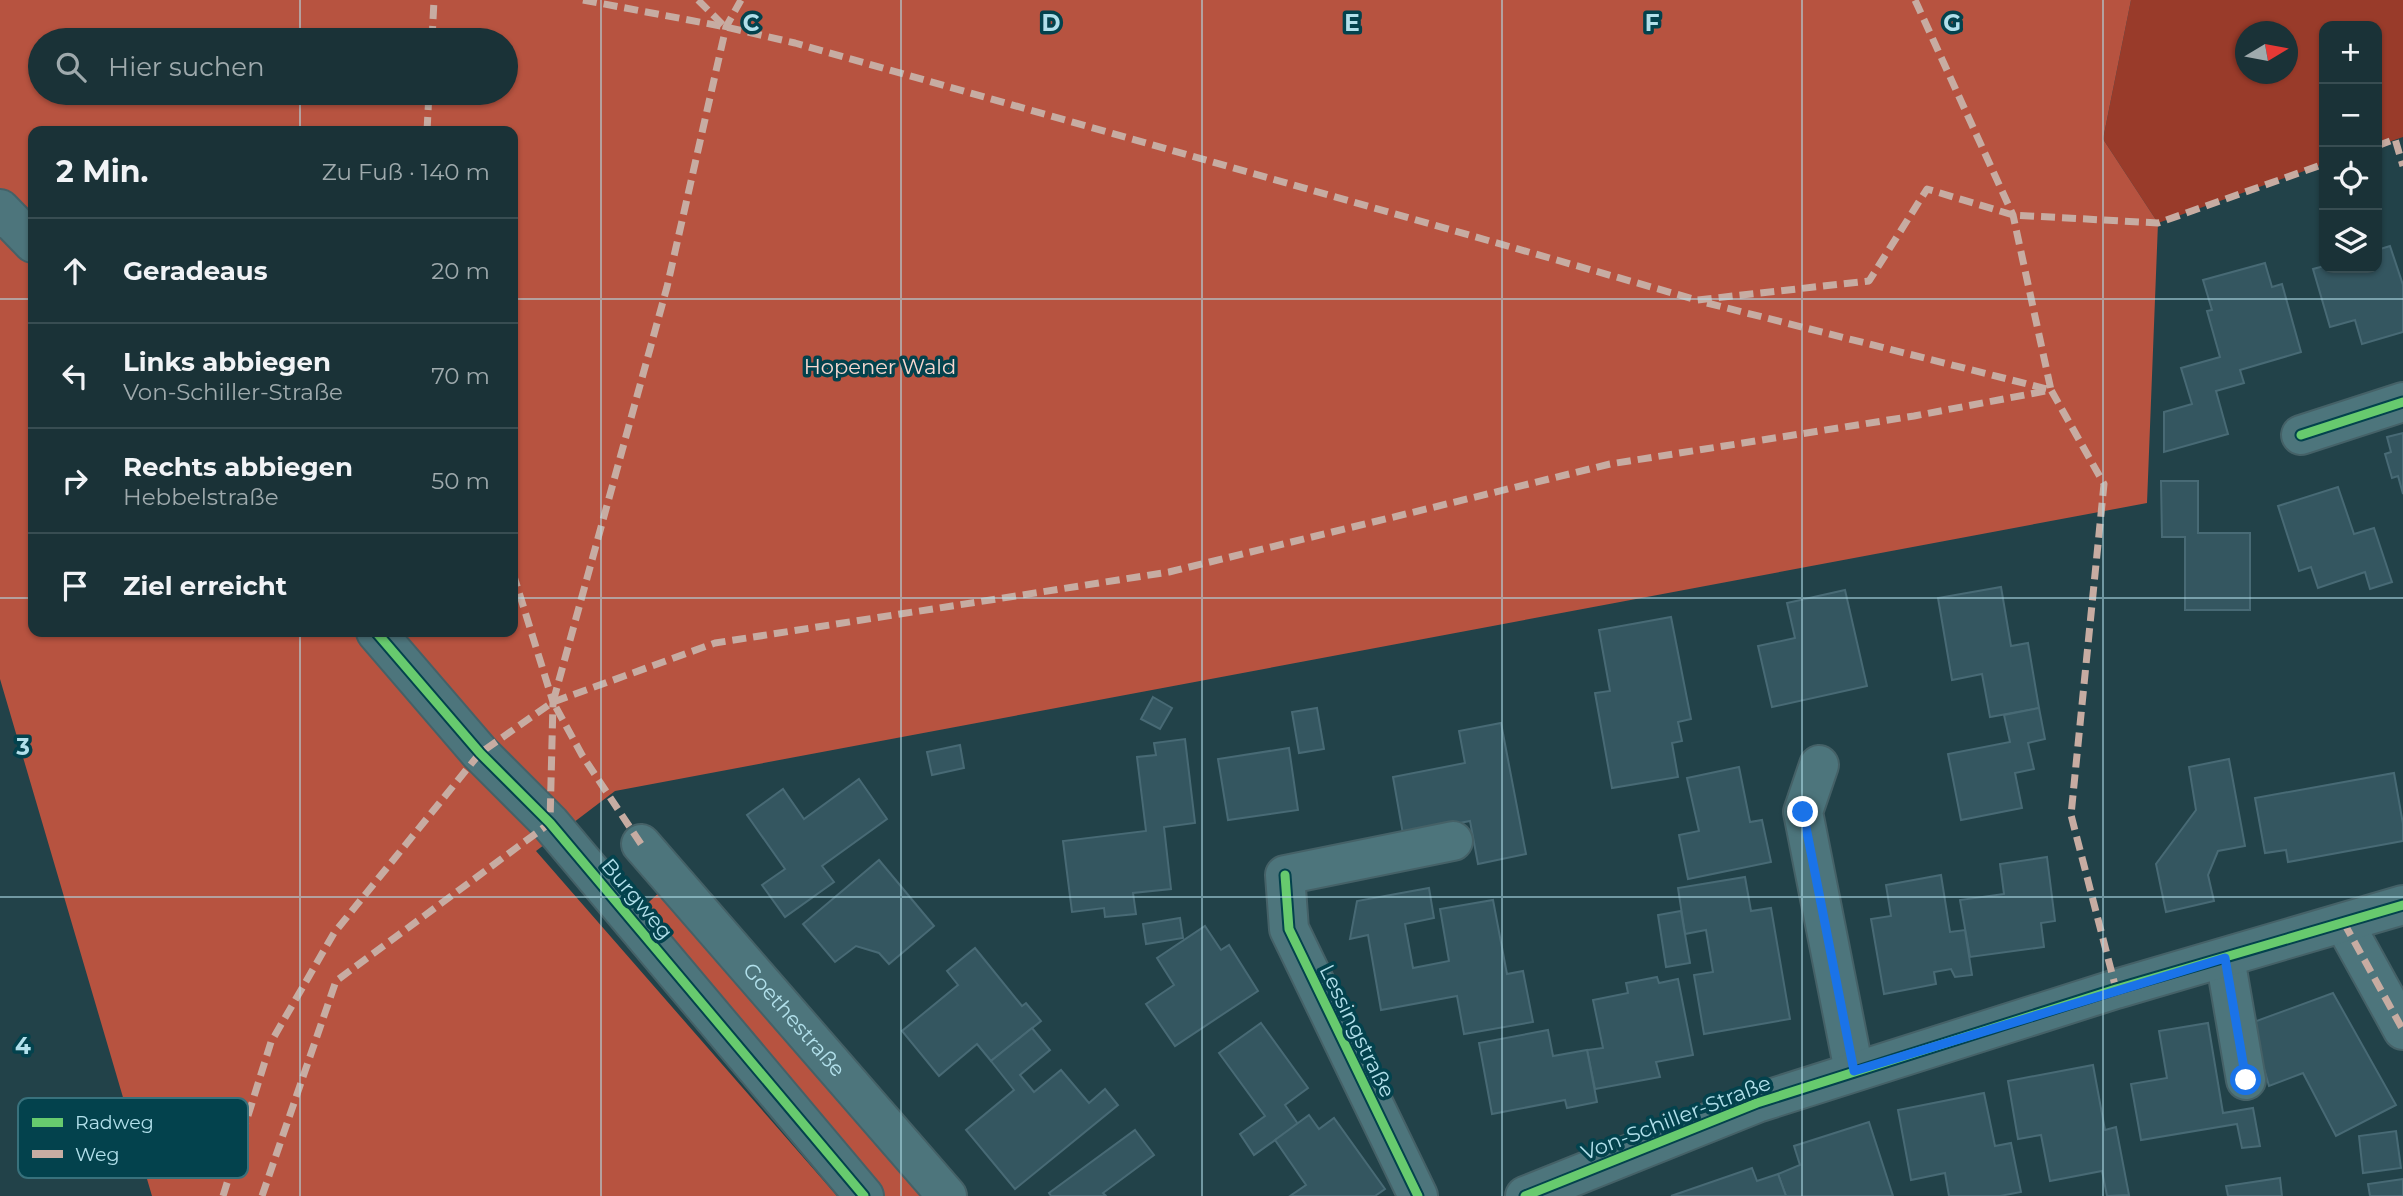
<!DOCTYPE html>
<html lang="de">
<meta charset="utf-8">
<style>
:root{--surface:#1a3237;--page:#273e42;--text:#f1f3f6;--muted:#9faaad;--line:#384d52}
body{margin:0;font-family:Montserrat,sans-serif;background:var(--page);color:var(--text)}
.controls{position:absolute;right:21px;top:21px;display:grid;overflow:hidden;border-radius:14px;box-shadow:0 2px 5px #0004}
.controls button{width:63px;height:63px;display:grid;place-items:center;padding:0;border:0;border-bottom:2px solid var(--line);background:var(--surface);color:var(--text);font:35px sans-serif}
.compass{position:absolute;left:2235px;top:21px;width:63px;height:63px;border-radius:50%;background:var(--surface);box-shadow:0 2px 5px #0004;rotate:80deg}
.stop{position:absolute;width:21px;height:21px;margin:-16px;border:5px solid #1a73e8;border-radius:50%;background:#fff}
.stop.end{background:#1a73e8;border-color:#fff;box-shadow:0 2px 7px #0008}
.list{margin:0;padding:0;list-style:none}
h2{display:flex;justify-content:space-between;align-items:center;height:91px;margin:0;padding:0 28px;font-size:30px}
h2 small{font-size:23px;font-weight:400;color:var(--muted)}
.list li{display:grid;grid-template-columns:46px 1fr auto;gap:21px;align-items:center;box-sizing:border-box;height:105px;padding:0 28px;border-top:2px solid var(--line)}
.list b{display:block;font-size:26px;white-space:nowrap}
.list p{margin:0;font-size:23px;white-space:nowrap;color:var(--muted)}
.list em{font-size:23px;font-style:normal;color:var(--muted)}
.icon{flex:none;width:38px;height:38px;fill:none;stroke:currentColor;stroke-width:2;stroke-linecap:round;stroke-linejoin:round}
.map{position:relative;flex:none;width:2403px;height:1196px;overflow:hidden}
.search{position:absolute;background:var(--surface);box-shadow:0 2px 5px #0004;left:28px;top:28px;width:490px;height:77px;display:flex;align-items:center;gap:18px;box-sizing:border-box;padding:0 24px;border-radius:38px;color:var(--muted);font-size:26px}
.panel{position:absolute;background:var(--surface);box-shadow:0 2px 5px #0004;left:28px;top:126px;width:490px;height:511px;border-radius:14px}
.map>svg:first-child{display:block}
</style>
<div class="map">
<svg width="2403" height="1196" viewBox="0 0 2403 1196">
<rect width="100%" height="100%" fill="#224249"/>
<path fill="#993b2a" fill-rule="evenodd" d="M2131 0H2403V137L2377 146V26H2324V164L2158 223 2103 139ZM2246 32H2288V74H2246Z"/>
<g fill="#b75340" fill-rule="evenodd">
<path d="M0 0H2131L2103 139 2158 223 2147 503 615 791 536 851 837 1196H152L0 679ZM40 40H506V93H40ZM33 131H513V632H33Z"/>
<polygon points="664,888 932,1196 875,1196 636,914"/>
</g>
<g fill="#345660" stroke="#486a75" stroke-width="2">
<polygon points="2390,246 2403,285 2403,332 2362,344 2355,320 2330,327 2313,269 2324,266 2324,268 2377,268 2377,250"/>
<polygon points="2265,263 2272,287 2282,284 2301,352 2240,370 2244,383 2216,391 2228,434 2164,452 2164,412 2192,404 2181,368 2220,357 2207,311 2212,310 2203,280"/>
<polygon points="2403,433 2403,494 2398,476 2392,478 2385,454 2391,452 2387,437"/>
<polygon points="2161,481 2198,481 2198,533 2250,533 2250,610 2185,610 2185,537 2162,537"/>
<polygon points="2338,487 2354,534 2374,528 2392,582 2370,589 2365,572 2318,588 2311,567 2299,571 2278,506"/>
<polygon points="2001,587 2011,646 2028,643 2039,708 1990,717 1982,674 1952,680 1938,598"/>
<polygon points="1845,590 1867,686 1772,707 1758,646 1795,638 1787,603"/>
<polygon points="1671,617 1691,719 1678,722 1682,741 1672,743 1678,777 1612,788 1595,693 1610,691 1599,630"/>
<polygon points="1153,697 1172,708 1160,729 1141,719"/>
<polygon points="1317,708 1324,749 1299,753 1292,712"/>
<polygon points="2039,708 2045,739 2028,743 2034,769 2015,773 2022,808 1961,820 1948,754 2010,742 2004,715"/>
<polygon points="1501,723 1526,854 1478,864 1470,821 1403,834 1393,777 1465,763 1459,731"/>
<polygon points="1185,739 1195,823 1164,827 1171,889 1133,893 1136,914 1105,917 1104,908 1072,912 1063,841 1146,831 1137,757 1156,755 1154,743"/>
<polygon points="960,745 964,768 932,775 927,752"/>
<polygon points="1289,748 1298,810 1228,820 1218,759"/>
<polygon points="2229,759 2245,846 2218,851 2208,875 2214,901 2166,912 2156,864 2196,810 2189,767"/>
<polygon points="1739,767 1750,822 1762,820 1771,862 1688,879 1679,835 1699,831 1687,778"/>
<polygon points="2394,773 2403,824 2403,841 2288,862 2286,850 2265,853 2255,798"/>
<polygon points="859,779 887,819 822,866 834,882 785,917 762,885 785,869 747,815 783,789 804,819"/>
<polygon points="2047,857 2055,921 2041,923 2044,947 1970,957 1960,900 2004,894 2000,864"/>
<polygon points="879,860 934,926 889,964 879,953 856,946 835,962 803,924"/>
<polygon points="1941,875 1950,932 1965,930 1972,975 1955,977 1951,969 1934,972 1936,984 1884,994 1871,919 1891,916 1886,885"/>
<polygon points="1745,877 1751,911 1771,908 1790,1019 1704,1034 1694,975 1713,972 1706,930 1685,934 1678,888"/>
<polygon points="1429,888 1434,918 1405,924 1413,968 1449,961 1440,909 1493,900 1507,974 1523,971 1533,1022 1464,1034 1457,996 1381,1010 1368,935 1350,939 1357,901"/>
<polygon points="1681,911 1690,963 1666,967 1658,915"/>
<polygon points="1180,918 1183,938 1146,944 1143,924"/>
<polygon points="1205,926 1221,950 1229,945 1258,991 1175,1046 1146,1004 1174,985 1157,958"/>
<polygon points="975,948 1022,1006 1026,1003 1041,1021 991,1061 977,1044 939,1076 902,1031 958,985 947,971"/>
<polygon points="1657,977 1659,983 1678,979 1693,1055 1656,1062 1660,1077 1595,1089 1587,1050 1603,1048 1593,1000 1628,993 1626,983"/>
<polygon points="2333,993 2396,1105 2336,1136 2303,1073 2269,1086 2251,1023"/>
<polygon points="1261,1023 1308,1088 1285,1105 1298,1124 1254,1155 1240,1134 1265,1116 1219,1053"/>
<polygon points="2208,1023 2223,1113 2253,1108 2260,1146 2242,1148 2237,1124 2141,1140 2131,1084 2167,1078 2159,1031"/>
<polygon points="1032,1028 1050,1050 1020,1075 1034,1092 1061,1070 1089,1103 1105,1089 1118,1105 1015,1189 966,1130 1014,1090 991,1061"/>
<polygon points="1548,1030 1553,1056 1587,1050 1597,1102 1567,1108 1565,1100 1492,1114 1479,1043"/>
<polygon points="2093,1065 2105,1130 2116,1127 2129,1195 2107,1196 2102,1171 2050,1181 2041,1135 2018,1139 2008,1081"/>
<polygon points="1984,1093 1995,1146 2011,1143 2021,1192 2000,1196 1949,1196 1945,1173 1911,1180 1898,1110"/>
<polygon points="1309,1115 1319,1129 1334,1118 1385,1189 1375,1196 1290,1196 1306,1185 1275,1140"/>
<polygon points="1869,1122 1893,1196 1786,1196 1778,1174 1800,1165 1794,1146"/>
<polygon points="1135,1130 1154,1155 1103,1193 1106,1196 1051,1196 1049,1193"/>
<polygon points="2396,1131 2401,1168 2363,1173 2359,1136"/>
<polygon points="1752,1168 1757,1181 1778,1174 1786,1196 1671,1196"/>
<polygon points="2280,1178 2282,1196 2228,1196 2226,1186"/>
<polygon points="2403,1179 2403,1196 2370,1196 2368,1184"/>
</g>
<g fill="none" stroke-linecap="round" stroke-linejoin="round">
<defs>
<g id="minor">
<polyline points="0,209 33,243"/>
<polyline points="2301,435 2403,402"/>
<polyline points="376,632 480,753 550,823 864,1196"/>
<polyline points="1819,765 1803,812 1854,1071"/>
<path id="s1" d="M641 844 947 1196"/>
<polyline points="2344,923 2403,1030"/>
<polyline points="2225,958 2246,1080"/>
<polyline points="1418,1196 1289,929 1285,875 1453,841"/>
<polyline points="1525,1196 1757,1103 2116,989 2403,905"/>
</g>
</defs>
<use href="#minor" stroke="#456167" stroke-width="42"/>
<use href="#minor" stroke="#4d757c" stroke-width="38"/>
<g stroke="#c7aca2" stroke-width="7" stroke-dasharray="14 7" stroke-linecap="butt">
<polyline points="583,0 726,27 795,43 1697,300 1869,281 1927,189 2013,215 2158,223 2324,164"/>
<polyline points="698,0 725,27"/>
<polyline points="432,40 434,0"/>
<polyline points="427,131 429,93"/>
<polyline points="2377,146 2395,139 2403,166"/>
<polyline points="1707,303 2051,390 2013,215 1915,0"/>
<polyline points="641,844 582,755 553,702 667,287 726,27 741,0"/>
<polyline points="2344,923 2403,1030"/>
<polyline points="223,1196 271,1042 334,933 480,753 553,702 715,643 1169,572 1610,464 1914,416 2051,390 2104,484 2071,815 2116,989"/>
<polyline points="262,1196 336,981 550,823 553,702 513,573"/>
</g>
<defs>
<g id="cycleway">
<polyline points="2301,435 2403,402"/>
<polyline points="376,632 480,753 550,823 864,1196"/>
<polyline points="1285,875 1289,929 1418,1196"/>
<polyline points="1525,1196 1757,1103 2116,989 2403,905"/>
</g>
</defs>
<use href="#cycleway" stroke="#03424d" stroke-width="13"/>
<use href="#cycleway" stroke="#67ca6e" stroke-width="9"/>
</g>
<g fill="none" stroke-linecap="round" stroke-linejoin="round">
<polyline stroke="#1a73e8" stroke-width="9" points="1803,812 1854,1071 2225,958 2246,1080"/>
</g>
<path fill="none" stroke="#b2e0eb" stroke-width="2" stroke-opacity="0.55" d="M300 0V40M601 0V1196M901 0V1196M1202 0V1196M1502 0V1196M1802 0V1196M2103 0V1196M300 93V131M0 299H33M513 299H2403M0 598H33M513 598H2403M300 632V1196M0 897H2403"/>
<g text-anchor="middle" stroke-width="7" stroke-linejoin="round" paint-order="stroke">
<g font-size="21" fill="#f8d8d0" stroke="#03424d">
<text x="880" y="374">Hopener Wald</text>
</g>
<g font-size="21" fill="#b2e0eb" stroke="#03424d">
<text transform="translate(637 899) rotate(50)" y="7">Burgweg</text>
<text dy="7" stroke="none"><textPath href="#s1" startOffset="233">Goethestraße</textPath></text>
<text transform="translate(1357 1031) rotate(64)" y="7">Lessingstraße</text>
<text transform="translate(1676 1118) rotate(-21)" y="7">Von-Schiller-Straße</text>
</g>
</g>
<rect x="18" y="1098" width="230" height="80" rx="10" fill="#03424d" stroke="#38717c" stroke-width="2"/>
<rect x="32" y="1118" width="31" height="9" fill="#67ca6e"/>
<rect x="32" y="1150" width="31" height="8" fill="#c7aca2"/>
<g font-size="19" fill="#b2e0eb">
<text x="75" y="1129">Radweg</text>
<text x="75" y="1161">Weg</text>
</g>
<g font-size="23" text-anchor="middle" font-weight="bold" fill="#b2e0eb" stroke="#03424d" stroke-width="7" stroke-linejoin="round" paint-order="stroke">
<text x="751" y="31">C</text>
<text x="1051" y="31">D</text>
<text x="1352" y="31">E</text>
<text x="1652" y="31">F</text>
<text x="1952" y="31">G</text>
<text x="23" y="755">3</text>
<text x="23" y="1054">4</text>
</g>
</svg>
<div class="controls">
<button>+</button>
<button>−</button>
<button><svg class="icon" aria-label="locate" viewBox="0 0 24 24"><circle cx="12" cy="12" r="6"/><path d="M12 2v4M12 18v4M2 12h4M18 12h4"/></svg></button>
<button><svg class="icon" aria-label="layers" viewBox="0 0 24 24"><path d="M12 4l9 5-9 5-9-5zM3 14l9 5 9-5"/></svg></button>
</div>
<svg class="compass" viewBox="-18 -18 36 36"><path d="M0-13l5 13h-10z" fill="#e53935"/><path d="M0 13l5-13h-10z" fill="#9faaad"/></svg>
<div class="stop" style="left:2246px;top:1080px"></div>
<div class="stop end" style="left:1803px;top:812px"></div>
<div class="search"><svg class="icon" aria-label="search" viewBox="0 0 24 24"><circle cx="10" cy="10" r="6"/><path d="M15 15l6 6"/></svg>Hier suchen</div>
<section class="panel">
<h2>2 Min.<small>Zu Fuß · 140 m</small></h2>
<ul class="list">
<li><svg class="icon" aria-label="ahead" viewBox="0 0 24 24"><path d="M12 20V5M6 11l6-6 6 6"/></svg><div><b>Geradeaus</b></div><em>20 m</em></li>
<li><svg class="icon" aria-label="left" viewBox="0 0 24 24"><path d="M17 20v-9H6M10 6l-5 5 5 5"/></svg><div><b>Links abbiegen</b><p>Von-Schiller-Straße</p></div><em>70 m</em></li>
<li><svg class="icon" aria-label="right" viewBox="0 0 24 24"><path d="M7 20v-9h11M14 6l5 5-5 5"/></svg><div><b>Rechts abbiegen</b><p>Hebbelstraße</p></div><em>50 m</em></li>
<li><svg class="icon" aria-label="arrive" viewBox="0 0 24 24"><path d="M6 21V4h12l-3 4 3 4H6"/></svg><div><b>Ziel erreicht</b></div></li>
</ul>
</section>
</div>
